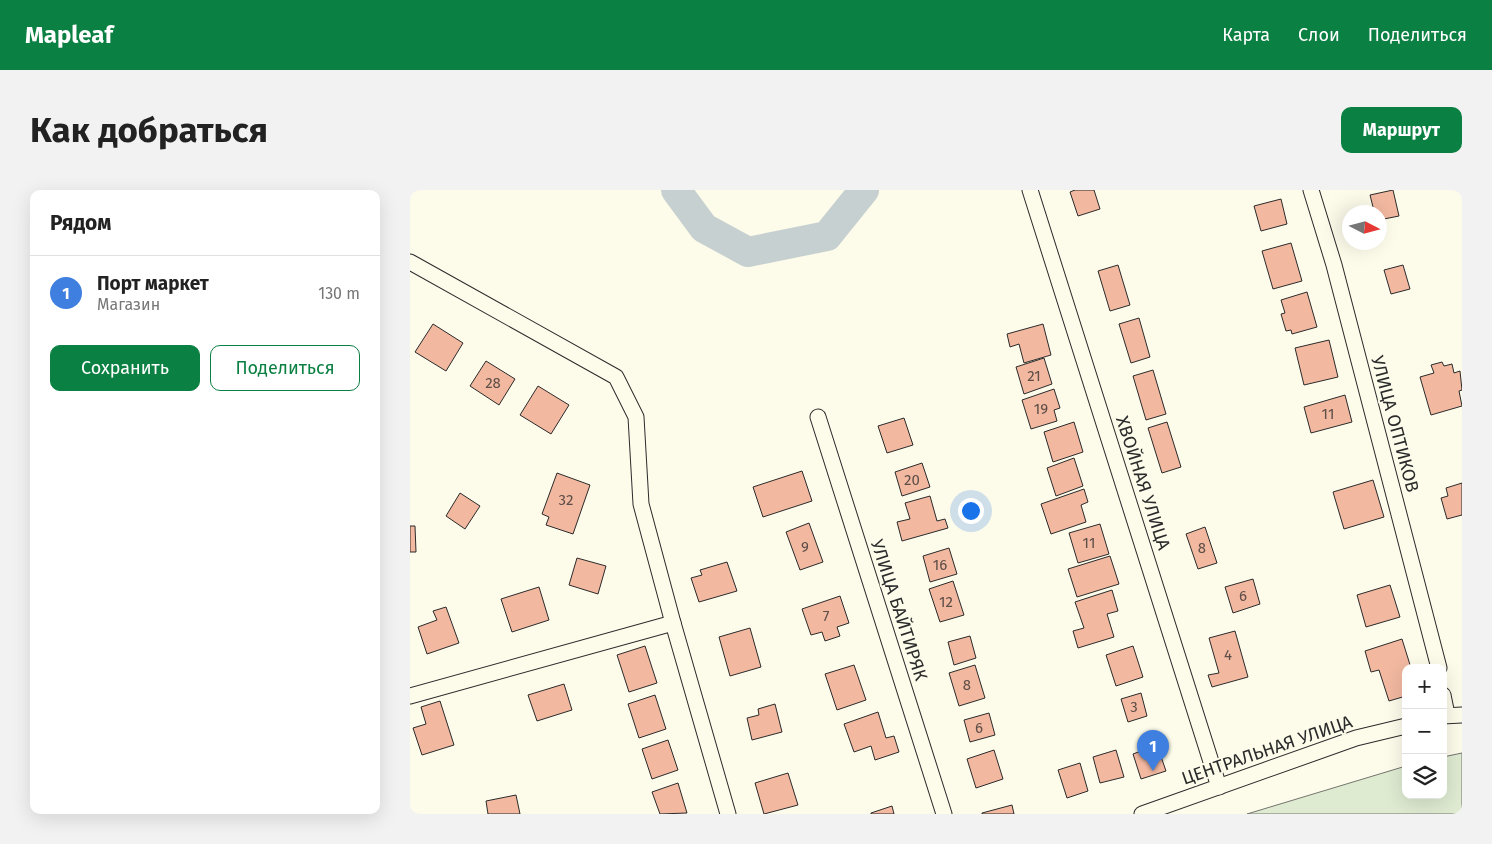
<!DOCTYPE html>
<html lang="ru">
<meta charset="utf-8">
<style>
:root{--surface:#fff;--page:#f2f2f2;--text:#222;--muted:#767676;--line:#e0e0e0;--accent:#0b8043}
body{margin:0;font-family:"Fira Sans",sans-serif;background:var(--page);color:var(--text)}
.controls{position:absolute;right:15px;bottom:15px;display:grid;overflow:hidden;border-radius:10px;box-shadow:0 5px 20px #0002}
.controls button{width:45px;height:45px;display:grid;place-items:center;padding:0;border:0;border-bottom:1px solid var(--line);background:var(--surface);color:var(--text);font:25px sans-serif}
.compass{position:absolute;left:932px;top:15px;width:45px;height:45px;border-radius:50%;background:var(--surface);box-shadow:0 5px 20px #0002;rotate:96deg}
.you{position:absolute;left:560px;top:320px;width:18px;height:18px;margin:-12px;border:4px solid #fff;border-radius:50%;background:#1a73e8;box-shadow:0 0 0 8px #1a73e833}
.badge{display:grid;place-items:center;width:32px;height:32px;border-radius:50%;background:var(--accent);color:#fff;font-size:16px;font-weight:700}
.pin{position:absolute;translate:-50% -41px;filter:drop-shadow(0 1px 2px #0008)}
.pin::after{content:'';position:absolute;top:26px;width:18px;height:15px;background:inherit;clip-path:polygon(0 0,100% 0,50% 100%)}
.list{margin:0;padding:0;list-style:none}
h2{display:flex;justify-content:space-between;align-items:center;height:65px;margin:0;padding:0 20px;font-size:21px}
h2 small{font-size:16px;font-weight:400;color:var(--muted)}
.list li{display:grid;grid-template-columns:32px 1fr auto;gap:15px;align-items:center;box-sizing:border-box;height:75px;padding:0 20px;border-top:1px solid var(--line)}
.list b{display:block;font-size:19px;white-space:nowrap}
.list p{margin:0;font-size:16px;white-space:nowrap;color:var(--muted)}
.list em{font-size:16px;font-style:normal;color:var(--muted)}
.actions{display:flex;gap:10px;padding:15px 20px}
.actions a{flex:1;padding:11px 0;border:1px solid var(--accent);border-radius:10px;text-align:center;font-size:18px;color:var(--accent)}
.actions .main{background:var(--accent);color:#fff}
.icon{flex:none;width:28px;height:28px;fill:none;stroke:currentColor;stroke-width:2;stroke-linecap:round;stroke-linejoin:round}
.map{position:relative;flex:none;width:1052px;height:624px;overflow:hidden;border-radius:10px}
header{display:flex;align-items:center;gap:30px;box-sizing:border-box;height:70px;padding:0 25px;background:var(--accent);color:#fff}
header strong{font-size:24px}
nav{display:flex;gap:28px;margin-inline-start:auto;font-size:18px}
.intro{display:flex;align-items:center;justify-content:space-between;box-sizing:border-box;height:120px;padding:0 30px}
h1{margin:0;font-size:35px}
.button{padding:12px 22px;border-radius:10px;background:var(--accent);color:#fff;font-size:18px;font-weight:700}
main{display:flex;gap:30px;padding:0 30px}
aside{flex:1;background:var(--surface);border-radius:10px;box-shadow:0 5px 20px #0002}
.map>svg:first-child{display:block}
</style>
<header>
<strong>Mapleaf</strong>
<nav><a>Карта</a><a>Слои</a><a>Поделиться</a></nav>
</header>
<div class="intro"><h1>Как добраться</h1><a class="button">Маршрут</a></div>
<main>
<aside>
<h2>Рядом<small></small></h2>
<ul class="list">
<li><span class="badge" style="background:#3f7fe0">1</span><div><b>Порт маркет</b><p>Магазин</p></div><em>130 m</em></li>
</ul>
<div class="actions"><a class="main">Сохранить</a><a>Поделиться</a></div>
</aside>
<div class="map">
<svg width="1052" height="624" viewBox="0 0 1052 624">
<rect width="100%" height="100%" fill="#fdfbea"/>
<polygon fill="#deebd1" stroke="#74746e" points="1052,563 1052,624 837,624 996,576 996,605 1033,605 1033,567"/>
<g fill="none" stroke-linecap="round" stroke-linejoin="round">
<polyline stroke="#c7d0d0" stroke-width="30" points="266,0 294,38 338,62 417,46 454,0"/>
</g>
<g fill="#f2b8a0" stroke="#2b2b2b">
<polygon points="665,0 684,0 690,19 668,26 660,2"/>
<polygon points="983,0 989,26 969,30 969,22 957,22 956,18 963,17 960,5"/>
<polygon points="871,9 877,34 851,41 844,16"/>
<polygon points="881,53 892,91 863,99 852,61"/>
<polygon points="708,75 720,115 700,121 688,81"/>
<polygon points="993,75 1000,99 981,104 974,80"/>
<polygon points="897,102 907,137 882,144 881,140 876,141 871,124 875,123 871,110"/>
<polygon points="729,128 740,167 721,173 709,134"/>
<polygon points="23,134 53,153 36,181 5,162"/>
<polygon points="633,134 641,165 614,173 609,154 600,157 597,144"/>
<polygon points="919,150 928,187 894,195 885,158"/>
<polygon points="634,168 642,194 614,204 606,177"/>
<polygon points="76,171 105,189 89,215 60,196"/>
<polygon points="1032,172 1034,176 1042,174 1044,183 1050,181 1052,200 1049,201 1052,216 1021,225 1010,187 1024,183 1021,175"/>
<polygon points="743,180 756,224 736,230 723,186"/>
<polygon points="128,196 159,215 141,244 110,225"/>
<polygon points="644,199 650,218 644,220 647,231 621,239 612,210"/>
<polygon points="935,205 942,232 901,243 894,217"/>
<polygon points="494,228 503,255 477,263 468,236"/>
<polygon points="664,232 673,262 643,272 634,242"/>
<polygon points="757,232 771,277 752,283 738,238"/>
<polygon points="664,268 673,296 646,306 637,278"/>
<polygon points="512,273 520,297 492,306 485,282"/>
<polygon points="392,281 402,311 353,327 343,297"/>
<polygon points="147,283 180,295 163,344 136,335 139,327 132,324"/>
<polygon points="963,290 974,327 934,339 923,302"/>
<polygon points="1052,293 1052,325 1037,329 1031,308 1038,306 1036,298"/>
<polygon points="674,299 678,312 671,315 676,332 641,344 631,314"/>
<polygon points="50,303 70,316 55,339 36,326"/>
<polygon points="520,306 527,331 535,329 538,338 492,351 487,332 500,329 495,313"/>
<polygon points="399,333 413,372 390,380 376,342"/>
<polygon points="690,334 699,364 668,373 659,343"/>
<polygon points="0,336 5,336 6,362 0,362"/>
<polygon points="795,337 807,373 788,379 776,344"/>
<polygon points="539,358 547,384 520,392 513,366"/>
<polygon points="700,366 709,394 667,407 658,379"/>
<polygon points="167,368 196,376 188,404 159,395"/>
<polygon points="317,372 327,401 289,412 281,388 292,385 290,380"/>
<polygon points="843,389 850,414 823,423 815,397"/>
<polygon points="543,391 554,425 530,432 519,399"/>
<polygon points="980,395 990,427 956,437 947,405"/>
<polygon points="129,397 139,430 102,442 91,409"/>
<polygon points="702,400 708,421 697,424 704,447 668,458 663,441 674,438 665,412"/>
<polygon points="430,406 439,433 427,437 430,446 415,451 412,442 401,445 392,419"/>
<polygon points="36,417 49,453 17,464 8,437 27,430 23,421"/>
<polygon points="340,438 351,477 320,486 309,447"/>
<polygon points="825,441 838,487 802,497 798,485 809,483 799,448"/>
<polygon points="560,446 566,468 544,475 538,452"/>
<polygon points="992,449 1001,478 996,478 996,506 979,511 969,480 961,482 955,461"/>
<polygon points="235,456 247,493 219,502 207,465"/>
<polygon points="723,456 733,487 706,496 696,465"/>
<polygon points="444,475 456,510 427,520 415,484"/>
<polygon points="565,475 575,508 549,516 539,483"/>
<polygon points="154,494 162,520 127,531 118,505"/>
<polygon points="731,503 737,526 718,532 711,509"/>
<polygon points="245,505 256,539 229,548 218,514"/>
<polygon points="30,511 44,555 12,565 3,538 16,534 11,517"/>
<polygon points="365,514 372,542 342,550 337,528 349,525 348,519"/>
<polygon points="468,522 476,548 484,546 489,562 465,570 461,556 444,562 434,534"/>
<polygon points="579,523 585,545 560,552 554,530"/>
<polygon points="258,550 268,580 242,589 232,559"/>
<polygon points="747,555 756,581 731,589 723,564"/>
<polygon points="584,560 593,589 566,598 557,569"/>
<polygon points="706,560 714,587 690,593 683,567"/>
<polygon points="670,573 678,601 657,608 648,580"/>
<polygon points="378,583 388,615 354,624 345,593"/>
<polygon points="268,593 277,623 250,624 242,602"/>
<polygon points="106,605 110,624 78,624 76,611"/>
<polygon points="602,615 604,624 572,624 572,623"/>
<polygon points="482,616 484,624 461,624 461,623"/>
</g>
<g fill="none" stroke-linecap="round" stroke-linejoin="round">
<defs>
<g id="minor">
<polyline points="620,0 809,597"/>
<polyline points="901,0 924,75 1029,478"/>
<polyline points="0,72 206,187 226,227 231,314 263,433 318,624"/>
<polyline points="408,227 534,624"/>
<polyline points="1033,505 1037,525"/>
<polyline points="0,506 263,433"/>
<polyline points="1033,526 1052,525"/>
<polyline points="732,624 946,548 996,536"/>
</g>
</defs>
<use href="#minor" stroke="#2b2b2b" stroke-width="17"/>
<use href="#minor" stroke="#fdfbea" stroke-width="15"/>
</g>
<g text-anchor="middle" stroke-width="4" stroke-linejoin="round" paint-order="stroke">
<g font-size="15" fill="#5d4e48">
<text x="624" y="191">21</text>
<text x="83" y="198">28</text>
<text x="631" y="224">19</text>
<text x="918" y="229">11</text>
<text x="502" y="295">20</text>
<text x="156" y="315">32</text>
<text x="679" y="358">11</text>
<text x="395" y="362">9</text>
<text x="792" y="363">8</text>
<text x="530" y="380">16</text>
<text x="833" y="411">6</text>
<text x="536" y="417">12</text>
<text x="416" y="431">7</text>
<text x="818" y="470">4</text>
<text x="557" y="500">8</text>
<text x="724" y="522">3</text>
<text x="569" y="543">6</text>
</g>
<g font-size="18" fill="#2b2b2b" stroke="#fdfbea">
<text transform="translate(985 234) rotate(75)" y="6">УЛИЦА ОПТИКОВ</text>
<text transform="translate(733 293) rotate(72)" y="6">ХВОЙНАЯ УЛИЦА</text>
<text transform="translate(489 420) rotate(72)" y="6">УЛИЦА БАЙТИРЯК</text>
<text transform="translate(857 560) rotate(-19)" y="6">ЦЕНТРАЛЬНАЯ УЛИЦА</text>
</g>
</g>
</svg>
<div class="controls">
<button>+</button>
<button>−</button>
<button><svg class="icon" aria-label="layers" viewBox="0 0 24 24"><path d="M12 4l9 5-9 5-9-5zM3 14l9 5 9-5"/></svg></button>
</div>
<svg class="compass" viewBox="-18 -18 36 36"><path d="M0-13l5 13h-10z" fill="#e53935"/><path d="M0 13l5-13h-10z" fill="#767676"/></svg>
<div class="you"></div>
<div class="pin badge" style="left:743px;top:581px;background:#3f7fe0">1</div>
</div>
</main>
